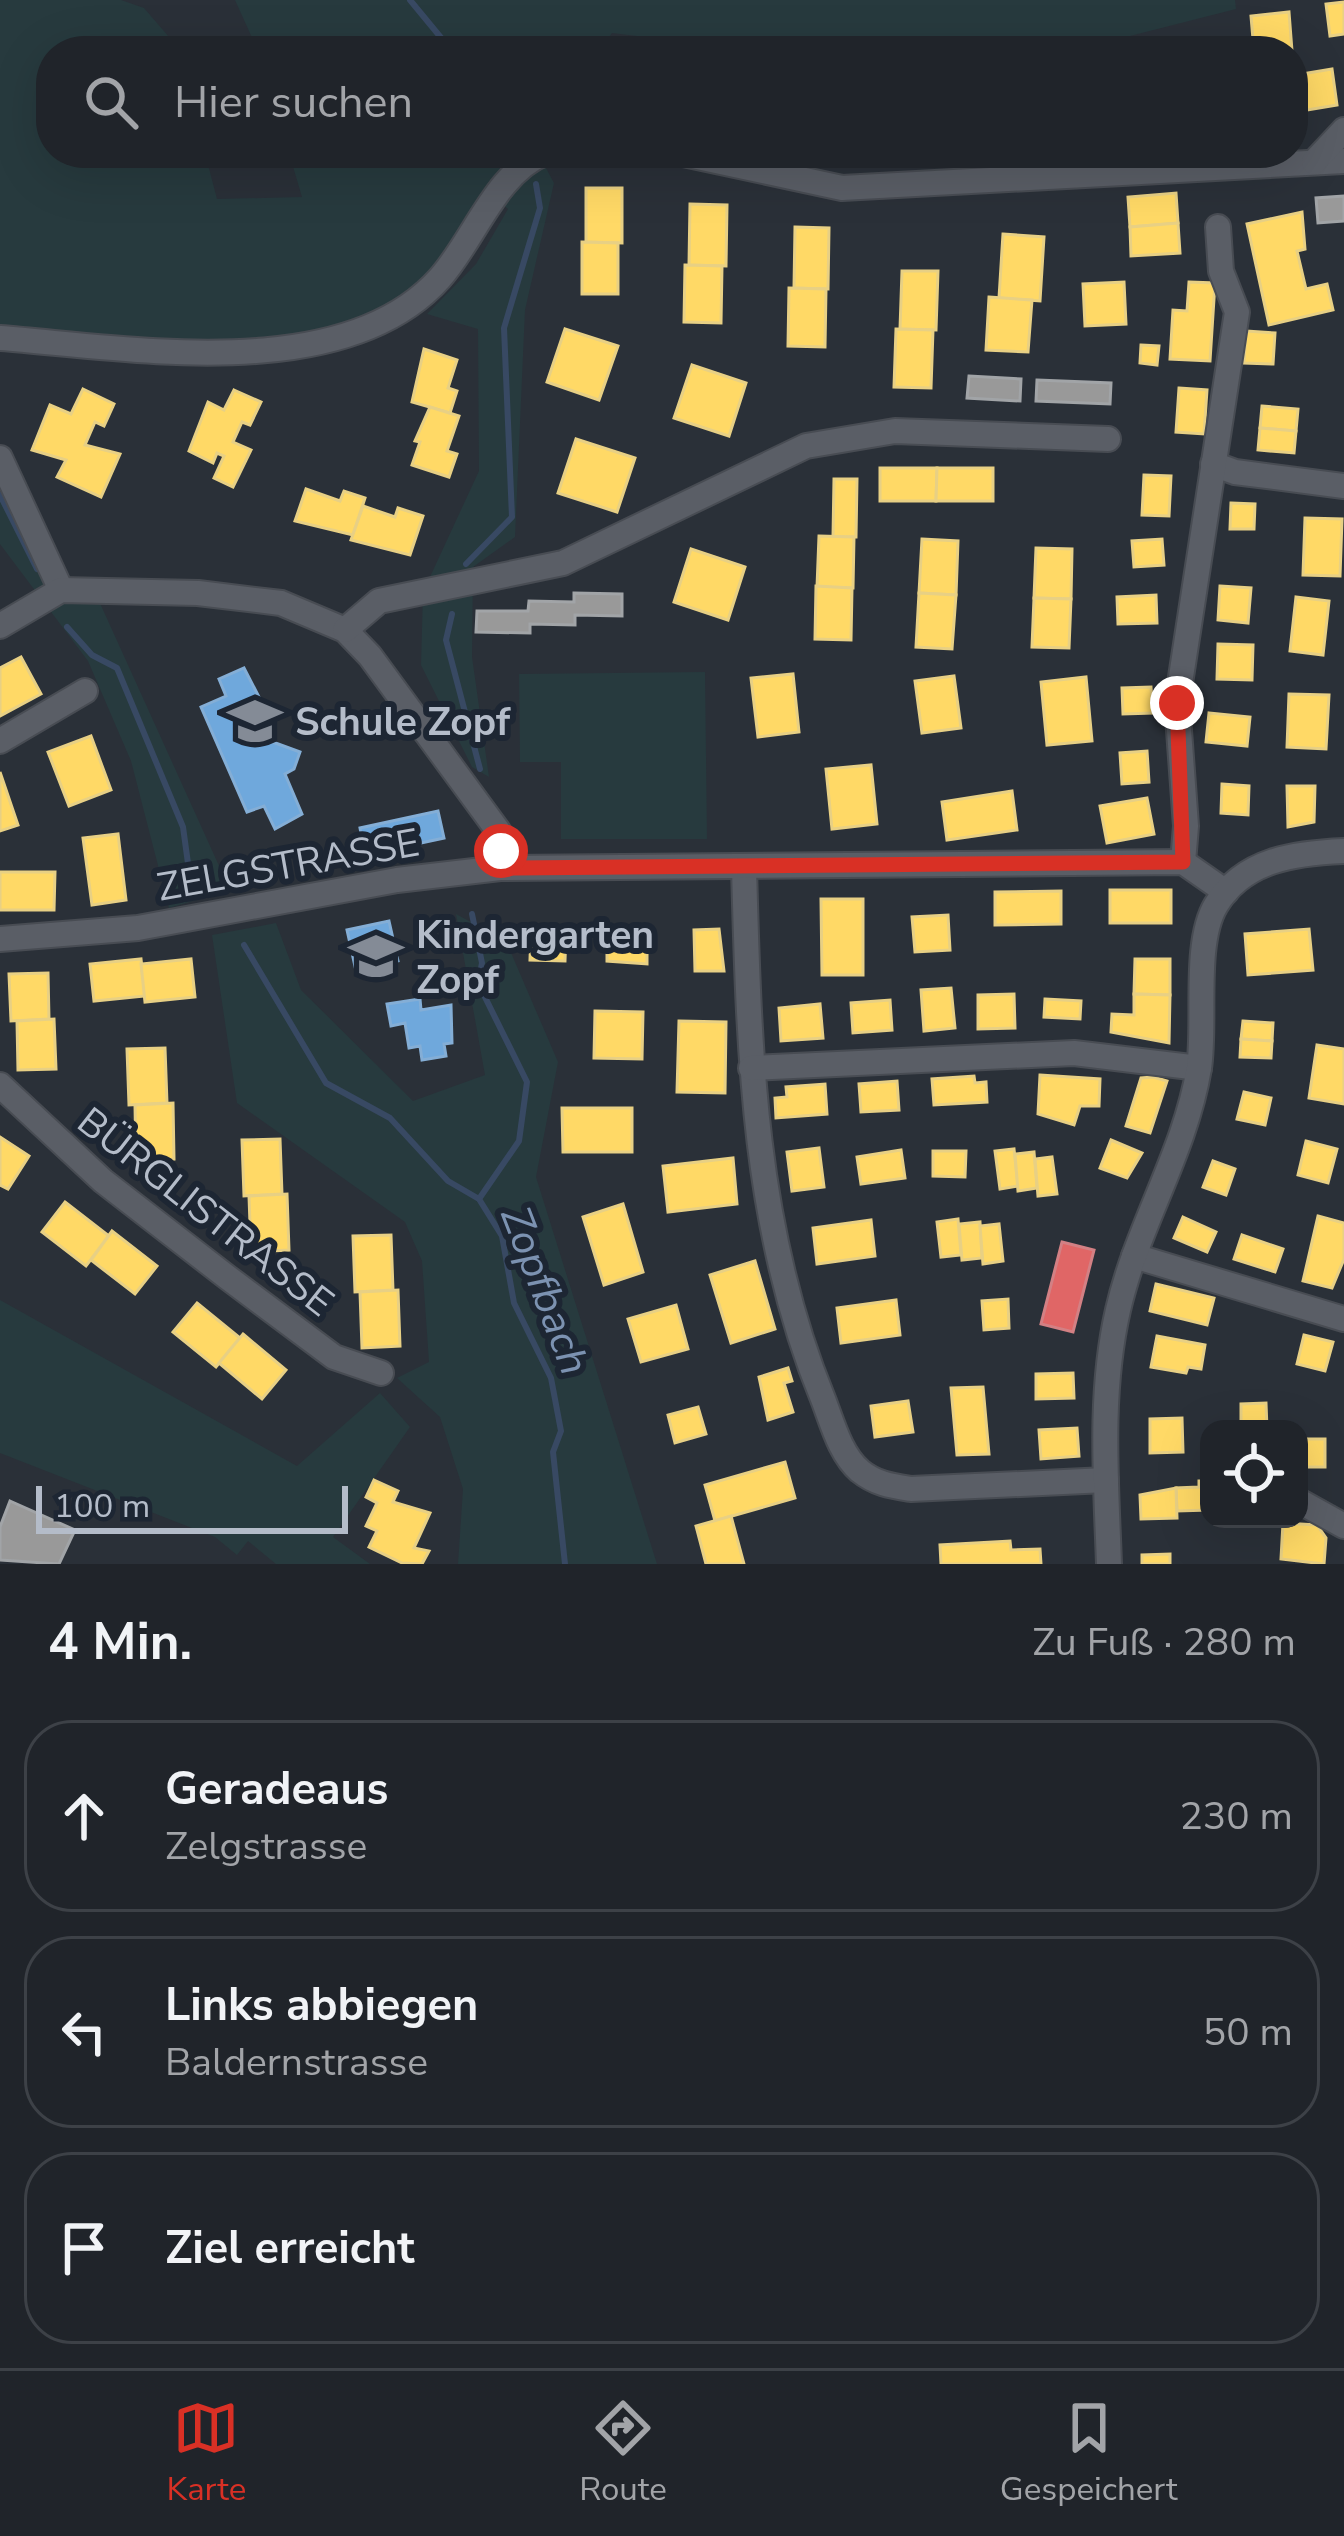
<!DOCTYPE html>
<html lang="de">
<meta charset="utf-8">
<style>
:root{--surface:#20242a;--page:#2d3036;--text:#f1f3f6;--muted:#a2a4a8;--line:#3d4147;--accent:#d93025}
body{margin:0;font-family:"Nunito Sans",sans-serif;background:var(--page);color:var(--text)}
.controls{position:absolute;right:36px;bottom:36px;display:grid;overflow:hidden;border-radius:24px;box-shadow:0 12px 48px #0002}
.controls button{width:108px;height:108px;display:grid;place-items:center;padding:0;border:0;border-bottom:3px solid var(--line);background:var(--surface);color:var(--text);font:60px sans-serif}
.scale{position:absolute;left:36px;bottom:30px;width:312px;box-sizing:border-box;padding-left:12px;border:6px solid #b4bcc9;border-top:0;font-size:33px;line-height:42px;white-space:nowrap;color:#b4bcc9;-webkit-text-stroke:9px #1d2633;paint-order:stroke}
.stop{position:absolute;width:36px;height:36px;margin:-27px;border:9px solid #d93025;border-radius:50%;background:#fff}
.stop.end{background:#d93025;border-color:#fff;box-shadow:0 3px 12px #0008}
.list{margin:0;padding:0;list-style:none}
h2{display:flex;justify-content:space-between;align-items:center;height:156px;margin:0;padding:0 48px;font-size:51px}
h2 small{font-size:39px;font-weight:400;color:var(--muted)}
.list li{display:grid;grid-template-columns:78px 1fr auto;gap:36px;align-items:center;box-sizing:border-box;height:192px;margin:0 24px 24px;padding:0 24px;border:3px solid var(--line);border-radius:48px}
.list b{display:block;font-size:45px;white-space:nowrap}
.list p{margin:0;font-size:39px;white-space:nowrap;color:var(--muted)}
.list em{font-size:39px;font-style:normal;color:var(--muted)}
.icon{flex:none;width:66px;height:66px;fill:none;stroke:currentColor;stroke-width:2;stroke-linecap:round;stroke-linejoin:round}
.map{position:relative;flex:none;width:1344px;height:1564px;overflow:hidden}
.search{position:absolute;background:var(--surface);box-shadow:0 12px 48px #0002;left:36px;right:36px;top:36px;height:132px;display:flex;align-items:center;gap:30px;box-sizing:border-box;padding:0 42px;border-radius:48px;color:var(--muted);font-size:45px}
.sheet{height:804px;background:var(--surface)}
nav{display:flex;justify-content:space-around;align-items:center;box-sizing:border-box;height:168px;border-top:3px solid var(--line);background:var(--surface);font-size:33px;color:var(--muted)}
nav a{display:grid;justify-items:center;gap:6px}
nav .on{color:var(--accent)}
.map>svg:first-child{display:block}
</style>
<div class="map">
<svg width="1344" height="1564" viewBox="0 0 1344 1564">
<rect width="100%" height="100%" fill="#2a3038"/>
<g fill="#273a3e">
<path d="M0 0H121L144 8 181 51H51V153H205L217 199 302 197 289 153H538L554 183 525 310 515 537 473 567 472 657 489 777 472 767 421 665 423 592 479 471 478 329 427 314 476 264 508 209 490 193C468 226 447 263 416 288 316 368 121 337 0 326Z"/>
<polygon points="235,0 1235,0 1236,9 1071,51 761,51 612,33 599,51 258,51"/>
<polygon points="0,476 60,589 94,590 230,890 169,908 131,761 88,661 0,544"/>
<polygon points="705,672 707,839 561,839 561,762 520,762 519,674"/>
<polygon points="456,914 506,941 558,1062 536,1177 657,1564 458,1564 463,1489 440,1417 397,1378 429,1362 422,1261 405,1222 237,1103 212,935 276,923 301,990 413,1101 485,1075"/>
<polygon points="0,1300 297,1466 380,1393 410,1427 333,1537 370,1564 276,1564 248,1541 237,1555 215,1537 0,1453"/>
</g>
<g fill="#ffd966" stroke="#e8d084" stroke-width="3">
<polygon points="1344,2 1344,34 1330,36 1326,4"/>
<polygon points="1289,12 1292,51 1254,51 1251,16"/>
<polygon points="1332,69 1337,105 1301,111 1296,75"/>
<rect x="852" y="153" width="38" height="7"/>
<polygon points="586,188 622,188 622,243 586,242"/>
<polygon points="1176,193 1178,223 1130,227 1128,197"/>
<polygon points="690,204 727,205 726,266 689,265"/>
<polygon points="1302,212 1305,249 1297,251 1306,289 1327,284 1333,310 1269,325 1247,224"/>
<polygon points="1178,223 1180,253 1131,256 1130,227"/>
<polygon points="795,227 829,228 828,289 794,288"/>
<polygon points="1003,234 1044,237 1040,301 999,298"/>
<polygon points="582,242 618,243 618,294 582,294"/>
<polygon points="685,265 722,266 721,323 684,322"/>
<polygon points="902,271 938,271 936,330 900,329"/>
<polygon points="1124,282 1126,324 1085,326 1083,284"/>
<polygon points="1189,282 1215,283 1210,361 1170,359 1173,310 1187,311"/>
<polygon points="789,288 826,289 825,347 788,346"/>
<polygon points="989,297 1032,300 1028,352 986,350"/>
<polygon points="565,329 618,346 599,400 547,382"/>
<polygon points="896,329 933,330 931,388 894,387"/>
<polygon points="1246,331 1275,333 1273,364 1244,363"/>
<polygon points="1141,345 1159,346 1157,365 1140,363"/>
<polygon points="424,349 457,360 448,388 457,391 450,413 412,402"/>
<polygon points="692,365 746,383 729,436 674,418"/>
<polygon points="1179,388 1207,390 1204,434 1176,432"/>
<polygon points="83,389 114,404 104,426 95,422 85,445 120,454 101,497 57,477 66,460 32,450 50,405 71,414"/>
<polygon points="234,390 261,402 250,425 242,422 233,442 251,450 233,487 214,478 224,456 217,453 213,463 189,451 208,402 224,410"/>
<polygon points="1262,406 1298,409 1296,431 1260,428"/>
<polygon points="430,407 459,416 447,451 457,454 449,477 412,465 420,442 415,441"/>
<polygon points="1260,428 1296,431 1294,453 1258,450"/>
<polygon points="576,439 635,458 617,512 558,493"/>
<polygon points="880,468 937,468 936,501 880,501"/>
<polygon points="937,468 993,468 993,501 936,501"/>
<polygon points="1144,475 1171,476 1169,516 1142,515"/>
<polygon points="834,479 857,479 856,537 833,537"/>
<polygon points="306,489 340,501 344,491 365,498 353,535 295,521"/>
<polygon points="1231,503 1255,504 1254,529 1230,529"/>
<polygon points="363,506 395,517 398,508 423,516 410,555 351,540"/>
<polygon points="1305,518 1342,519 1340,576 1303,575"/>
<polygon points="819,536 854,537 853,588 817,587"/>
<polygon points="922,539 958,541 956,595 919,593"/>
<polygon points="1162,539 1164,565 1134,567 1132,541"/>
<polygon points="1036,548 1072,549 1071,599 1034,598"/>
<polygon points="691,549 745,567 728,620 674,602"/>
<polygon points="816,586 852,588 851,640 815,639"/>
<polygon points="1220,586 1251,588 1248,623 1218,620"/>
<polygon points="919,593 956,595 952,649 916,647"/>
<polygon points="1156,595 1157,623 1118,624 1117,597"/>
<polygon points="1296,597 1329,601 1323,655 1290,651"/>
<polygon points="1034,598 1071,599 1069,648 1032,647"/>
<polygon points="1218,644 1253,645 1252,680 1217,679"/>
<polygon points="21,657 41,694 0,716 0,668"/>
<polygon points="793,674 799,732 758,737 751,678"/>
<polygon points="954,676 961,728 922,733 915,681"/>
<polygon points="1086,677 1092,741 1047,745 1041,682"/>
<polygon points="1151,687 1153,713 1123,714 1122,688"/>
<polygon points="1289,694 1329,695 1326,749 1287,747"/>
<polygon points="1209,713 1250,717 1247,746 1206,742"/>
<polygon points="91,736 111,790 69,806 48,752"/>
<polygon points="1147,751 1149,782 1122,784 1120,753"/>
<polygon points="871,765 877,824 832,829 826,769"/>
<polygon points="0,772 18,825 0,831"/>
<polygon points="1222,784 1249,786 1248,815 1221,813"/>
<polygon points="1287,786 1315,786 1314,822 1288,827"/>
<polygon points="1012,791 1017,830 947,840 942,802"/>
<polygon points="1147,798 1154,834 1107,843 1100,806"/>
<polygon points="118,834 126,900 92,905 83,838"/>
<polygon points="0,872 55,872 54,910 0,910"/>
<rect x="1110" y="890" width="61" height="33"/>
<polygon points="1061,891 1061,924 995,925 995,892"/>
<polygon points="821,899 863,899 863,975 822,975"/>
<polygon points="948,915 950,950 915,952 912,917"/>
<polygon points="531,929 566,930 565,961 530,960"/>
<polygon points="719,929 724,971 695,971 694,930"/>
<polygon points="1309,929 1313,970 1248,975 1245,934"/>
<polygon points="607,932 647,932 647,964 607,961"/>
<polygon points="141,959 145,996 94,1001 90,964"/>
<polygon points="191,959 195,997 145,1002 141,964"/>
<polygon points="1135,959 1170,959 1170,995 1134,994"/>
<polygon points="48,973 49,1019 11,1021 9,974"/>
<polygon points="951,988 955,1028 924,1031 921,990"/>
<polygon points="1014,994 1015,1028 978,1029 978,995"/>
<polygon points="1134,994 1170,995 1169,1043 1111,1032 1112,1014 1134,1015"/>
<polygon points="1045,999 1081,1001 1080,1019 1044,1017"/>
<polygon points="890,1000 892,1030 853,1033 851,1003"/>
<polygon points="820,1004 823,1038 781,1041 779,1008"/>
<polygon points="595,1011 643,1012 642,1059 594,1058"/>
<polygon points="54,1019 56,1069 18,1070 17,1021"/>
<polygon points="679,1021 726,1022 725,1093 677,1092"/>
<polygon points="1243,1021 1273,1023 1272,1041 1241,1039"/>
<polygon points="1241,1039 1272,1041 1271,1058 1240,1057"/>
<polygon points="1317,1045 1344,1049 1344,1104 1309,1098"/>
<polygon points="165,1048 167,1103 129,1105 127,1049"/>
<polygon points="1040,1075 1100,1079 1099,1106 1080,1106 1074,1125 1038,1114"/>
<polygon points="974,1076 975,1083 986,1082 987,1102 934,1105 932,1079"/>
<polygon points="1153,1077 1167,1081 1150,1133 1126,1126 1141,1078"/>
<polygon points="897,1081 899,1110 861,1112 859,1084"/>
<polygon points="825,1084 827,1114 776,1118 775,1098 787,1097 786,1087"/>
<polygon points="1244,1092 1271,1098 1265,1125 1237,1119"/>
<polygon points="173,1103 174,1159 136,1161 135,1105"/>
<polygon points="562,1108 632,1108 632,1152 563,1152"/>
<polygon points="0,1137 29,1156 8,1189 0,1185"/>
<polygon points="280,1139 282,1194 244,1196 242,1140"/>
<polygon points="1111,1140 1142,1153 1127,1178 1100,1168"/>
<polygon points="1306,1141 1337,1149 1328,1183 1298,1175"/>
<polygon points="819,1148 824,1187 792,1191 787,1152"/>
<polygon points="1014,1149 1018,1186 1000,1189 995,1151"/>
<polygon points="901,1150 905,1178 861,1184 857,1157"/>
<polygon points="933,1151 966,1151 965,1177 933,1176"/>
<polygon points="1034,1152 1037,1188 1018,1191 1015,1154"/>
<polygon points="1052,1157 1057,1194 1038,1196 1035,1159"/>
<polygon points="733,1158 737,1204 668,1212 663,1166"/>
<polygon points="1213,1161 1235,1169 1226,1195 1203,1187"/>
<polygon points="287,1194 289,1250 251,1252 249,1196"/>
<polygon points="65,1202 109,1236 86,1266 42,1232"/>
<polygon points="623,1204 643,1272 604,1285 583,1217"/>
<polygon points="1318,1216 1344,1223 1344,1259 1332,1288 1303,1281"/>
<polygon points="1183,1217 1216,1232 1207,1252 1174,1238"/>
<polygon points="958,1219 961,1255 941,1257 937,1222"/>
<polygon points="871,1220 875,1256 817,1264 813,1228"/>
<polygon points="980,1222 982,1258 962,1260 959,1224"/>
<polygon points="999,1224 1003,1261 983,1264 980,1226"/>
<polygon points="112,1231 157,1266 135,1294 91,1260"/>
<polygon points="391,1235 393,1290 355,1292 353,1236"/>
<polygon points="1242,1235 1283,1249 1275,1272 1234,1259"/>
<polygon points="755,1261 775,1329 731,1343 710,1275"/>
<polygon points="1156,1284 1214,1298 1207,1325 1150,1311"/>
<polygon points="398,1290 400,1346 362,1348 360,1292"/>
<polygon points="1008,1299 1009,1328 984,1330 982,1301"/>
<polygon points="896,1300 900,1335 841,1343 837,1308"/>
<polygon points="197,1303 240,1338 216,1367 173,1332"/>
<polygon points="676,1305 688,1349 641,1362 628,1319"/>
<polygon points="243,1334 286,1370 262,1399 219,1363"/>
<polygon points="1304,1335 1333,1342 1325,1371 1297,1364"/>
<polygon points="1157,1336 1205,1345 1201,1369 1188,1367 1186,1373 1151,1367"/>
<polygon points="788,1368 792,1381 784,1383 793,1412 768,1420 759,1377"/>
<polygon points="1073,1373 1074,1398 1036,1399 1036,1374"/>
<polygon points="983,1387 989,1454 957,1455 951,1388"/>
<polygon points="908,1401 913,1432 875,1437 871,1406"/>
<polygon points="1266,1403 1267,1429 1241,1429 1241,1404"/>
<polygon points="698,1407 706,1434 675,1443 668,1415"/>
<polygon points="1182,1418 1183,1452 1150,1453 1150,1419"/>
<polygon points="1077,1428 1079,1456 1041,1459 1039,1430"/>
<rect x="1299" y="1439" width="26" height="28"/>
<polygon points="785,1462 795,1498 715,1521 705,1485"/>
<polygon points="374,1480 398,1491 393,1502 430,1513 414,1548 429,1551 422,1564 402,1563 369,1547 377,1531 366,1526 377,1503 366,1497"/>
<polygon points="1199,1481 1209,1481 1209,1510 1177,1511 1176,1488 1199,1487"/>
<polygon points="1176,1488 1177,1518 1141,1519 1140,1495"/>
<polygon points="731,1516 744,1564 706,1564 696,1526"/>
<polygon points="1283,1523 1317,1525 1326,1538 1324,1564 1281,1559"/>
<polygon points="1010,1541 1011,1550 1040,1549 1041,1564 941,1564 940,1545"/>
<polygon points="1170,1554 1170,1564 1142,1564 1142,1555"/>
</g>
<polygon fill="#e06666" stroke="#d38084" stroke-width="3" points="1062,1242 1094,1250 1073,1332 1041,1324"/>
<g fill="#6fa8dc" stroke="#84aed6" stroke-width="3">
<polygon points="244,668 275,728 270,741 300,752 294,769 285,774 302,814 275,829 264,806 247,812 201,707 226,696 219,679"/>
<polygon points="438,811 444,838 365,855 360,828"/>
<polygon points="389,921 398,961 356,971 347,930"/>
<polygon points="420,999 421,1010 451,1005 452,1043 444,1044 446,1056 422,1060 420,1046 409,1048 405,1023 391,1026 387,1004"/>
</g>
<g fill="#999" stroke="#a1a4a7" stroke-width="3">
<polygon points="1344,196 1344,221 1318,223 1316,198"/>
<polygon points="969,376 1021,379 1020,401 967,398"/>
<polygon points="1037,380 1111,383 1110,404 1036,401"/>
<polygon points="574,593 622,594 622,616 575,615 575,625 530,624 530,633 476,632 477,611 528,611 529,601 574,602"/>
<polygon points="10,1501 75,1530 59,1564 0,1560 0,1527"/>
</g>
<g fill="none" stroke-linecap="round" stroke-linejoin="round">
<g stroke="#384963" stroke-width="6">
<polyline points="410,0 452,51"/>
<polyline points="0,495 37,569"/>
<polyline points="466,564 512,517 504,328 540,208 536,184"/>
<polyline points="452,614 446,640 480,769"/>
<polyline points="67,627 92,655 117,668 183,827 190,878"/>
<polyline points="472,914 482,963 478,983 527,1082 519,1141 479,1199 502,1236 514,1303 551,1378 561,1431 553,1452 565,1564"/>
<polyline points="244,945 326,1083 390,1118 448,1181 479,1199"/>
</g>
<defs>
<g id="minor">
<polyline points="679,153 842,188 1344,161"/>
<polyline points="1314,162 1344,130"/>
<path d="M0 338C130 348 344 386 440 278 474 240 496 172 545 153"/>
<polyline points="0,458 61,590"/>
<polyline points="1213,464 1235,472 1344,486"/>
<polyline points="0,626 61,590 198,593 281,603 345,630 370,656 499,832 500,868"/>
<polyline points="345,630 379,601 563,563 806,446 895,431 1108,439"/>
<polyline points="0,741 85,691"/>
<polyline points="1183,862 1186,826 1177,703 1237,312 1221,271 1218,227"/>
<path d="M744 868C749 1049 753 1229 823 1399 832 1422 840 1454 860 1471 876 1484 892 1486 911 1489L1106 1480"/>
<polyline points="0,939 138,928 397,880 500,868 1183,862 1226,892"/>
<polyline points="751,1068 1074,1053 1199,1068"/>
<polyline points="0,1085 103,1181 227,1277 334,1357 381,1373"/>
<polyline points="1134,1256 1344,1319"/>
<polyline points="1299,1501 1344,1526"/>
<path d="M1109 1564C1106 1479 1099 1393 1118 1310 1137 1226 1185 1153 1199 1068 1206 1022 1193 943 1216 905 1244 859 1296 853 1344 851"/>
</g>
</defs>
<use href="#minor" stroke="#484c53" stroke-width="28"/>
<use href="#minor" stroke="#5a5e66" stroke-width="24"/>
</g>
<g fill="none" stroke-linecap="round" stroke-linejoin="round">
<polyline stroke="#d93025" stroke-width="15" points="501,851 500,868 515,868 1183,862 1177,703"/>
</g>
<defs>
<symbol id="school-bare" viewBox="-9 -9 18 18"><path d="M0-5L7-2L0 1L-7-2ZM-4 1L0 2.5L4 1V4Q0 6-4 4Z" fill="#848b96" stroke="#1d2633" stroke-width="2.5" paint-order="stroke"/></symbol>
</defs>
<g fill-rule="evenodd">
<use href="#school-bare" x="217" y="683" width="76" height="76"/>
<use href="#school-bare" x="338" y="918" width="76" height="76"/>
</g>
<g text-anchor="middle" stroke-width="12" stroke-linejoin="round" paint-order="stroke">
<g font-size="39" font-weight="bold" fill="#b4bcc9" stroke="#1d2633" text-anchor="start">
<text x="295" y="735">Schule Zopf</text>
<text x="416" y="948">Kindergarten<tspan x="416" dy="45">Zopf</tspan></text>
</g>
<g font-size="39" fill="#b4bcc9" stroke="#1d2633">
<text transform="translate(288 864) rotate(-10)" y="14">ZELGSTRASSE</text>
<text transform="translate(206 1211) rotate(38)" y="14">BÜRGLISTRASSE</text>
</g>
<g font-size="42" font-style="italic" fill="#7c92b1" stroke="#1d2633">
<text transform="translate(546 1290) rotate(69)" y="15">Zopfbach</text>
</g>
</g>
</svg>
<div class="controls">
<button><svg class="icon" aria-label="locate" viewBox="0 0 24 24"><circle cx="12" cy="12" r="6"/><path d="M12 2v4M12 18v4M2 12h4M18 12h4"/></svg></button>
</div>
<div class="scale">100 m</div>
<div class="stop" style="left:501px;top:851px"></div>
<div class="stop end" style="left:1177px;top:703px"></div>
<div class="search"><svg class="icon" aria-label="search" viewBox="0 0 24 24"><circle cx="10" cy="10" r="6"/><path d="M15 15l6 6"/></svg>Hier suchen</div>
</div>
<section class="sheet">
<h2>4 Min.<small>Zu Fuß · 280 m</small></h2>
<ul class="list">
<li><svg class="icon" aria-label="ahead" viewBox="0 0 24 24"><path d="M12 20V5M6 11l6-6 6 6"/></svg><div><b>Geradeaus</b><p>Zelgstrasse</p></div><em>230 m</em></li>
<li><svg class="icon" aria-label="left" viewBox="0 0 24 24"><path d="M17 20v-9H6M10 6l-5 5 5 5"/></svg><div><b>Links abbiegen</b><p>Baldernstrasse</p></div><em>50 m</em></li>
<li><svg class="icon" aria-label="arrive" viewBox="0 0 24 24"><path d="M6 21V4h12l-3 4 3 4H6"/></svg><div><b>Ziel erreicht</b></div></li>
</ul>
</section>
<nav>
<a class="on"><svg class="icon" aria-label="map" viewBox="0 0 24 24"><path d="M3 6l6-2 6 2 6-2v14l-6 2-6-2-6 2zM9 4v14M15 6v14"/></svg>Karte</a>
<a><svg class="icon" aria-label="directions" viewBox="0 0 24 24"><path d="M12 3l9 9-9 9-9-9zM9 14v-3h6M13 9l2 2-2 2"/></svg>Route</a>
<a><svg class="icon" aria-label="saved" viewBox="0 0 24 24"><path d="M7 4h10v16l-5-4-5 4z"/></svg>Gespeichert</a>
</nav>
